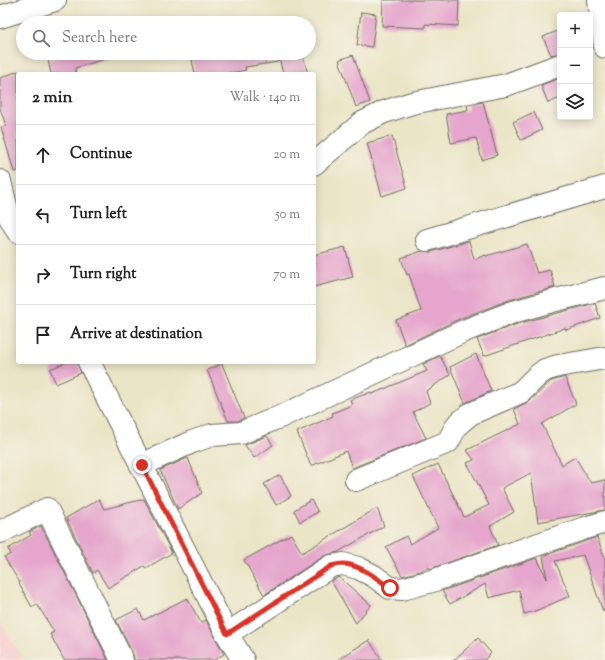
<!DOCTYPE html>
<meta charset="utf-8">
<style>
:root{--surface:#fff;--page:#f6f6f6;--text:#222;--muted:#767676;--line:#e0e0e0}
body{margin:0;font-family:"Sorts Mill Goudy",serif;background:var(--page);color:var(--text)}
.controls{position:absolute;right:12px;top:12px;display:grid;overflow:hidden;border-radius:4px;box-shadow:0 2px 10px #0003}
.controls button{width:36px;height:36px;display:grid;place-items:center;padding:0;border:0;border-bottom:1px solid var(--line);background:var(--surface);color:var(--text);font:20px sans-serif}
.stop{position:absolute;width:12px;height:12px;margin:-9px;border:3px solid #d93025;border-radius:50%;background:#fff}
.stop.end{background:#d93025;border-color:#fff;box-shadow:0 1px 4px #0008}
.list{margin:0;padding:0;list-style:none}
h2{display:flex;justify-content:space-between;align-items:center;height:52px;margin:0;padding:0 16px;font-size:17px}
h2 small{font-size:13px;font-weight:400;color:var(--muted)}
.list li{display:grid;grid-template-columns:26px 1fr auto;gap:12px;align-items:center;box-sizing:border-box;height:60px;padding:0 16px;border-top:1px solid var(--line)}
.list b{display:block;font-size:15px;white-space:nowrap}
.list em{font-size:13px;font-style:normal;color:var(--muted)}
.icon{flex:none;width:22px;height:22px;fill:none;stroke:currentColor;stroke-width:2;stroke-linecap:round;stroke-linejoin:round}
.map{position:relative;flex:none;width:605px;height:660px;overflow:hidden}
.search{position:absolute;background:var(--surface);box-shadow:0 2px 10px #0003;left:16px;top:16px;width:300px;height:44px;display:flex;align-items:center;gap:10px;box-sizing:border-box;padding:0 14px;border-radius:22px;color:var(--muted);font-size:15px}
.panel{position:absolute;background:var(--surface);box-shadow:0 2px 10px #0003;left:16px;top:72px;width:300px;height:292px;border-radius:4px}
.map>svg:first-child{display:block}
</style>
<div class="map">
<svg width="605" height="660" viewBox="0 0 605 660">
<rect width="100%" height="100%" fill="#f7f3e8"/>
<filter id="ink" filterUnits="userSpaceOnUse"><feTurbulence type="fractalNoise" baseFrequency=".025" numOctaves="2"/><feDisplacementMap in="SourceGraphic" scale="8" xChannelSelector="R" yChannelSelector="G"/><feConvolveMatrix kernelMatrix="1 2 1 2 8 2 1 2 1" color-interpolation-filters="sRGB"/></filter>
<filter id="wash" filterUnits="userSpaceOnUse"><feTurbulence type="fractalNoise" baseFrequency=".012" numOctaves="4" result="noise"/><feDisplacementMap in="SourceGraphic" scale="16" xChannelSelector="R" yChannelSelector="G"/><feGaussianBlur stdDeviation="0.9" result="paint"/><feColorMatrix in="noise" values="0 0 0 0 0 0 0 0 0 0 0 0 0 0 0 0 0 1.4 0 .05"/><feComposite in="paint" operator="in"/></filter>
<g filter="url(#wash)">
<rect width="100%" height="100%" fill="#ebe5c7"/>
<polygon fill="#f7cfd1" points="0,622 22,657 16,660 0,660"/>
<g id="blocks">
<g fill="#e5a5cc">
<polygon points="383,0 459,0 458,26 425,24 425,28 382,26"/>
<polygon points="361,12 376,14 372,47 357,45"/>
<polygon points="560,30 560,53 551,55 543,37"/>
<polygon points="72,53 111,53 112,57 75,68 76,74 51,74 48,60"/>
<polygon points="210,53 278,53 278,62 245,67 246,70 224,74 195,74 192,60 210,55"/>
<polygon points="278,53 302,53 308,74 283,74"/>
<polygon points="353,55 370,102 356,107 339,60"/>
<polygon points="18,71 18,171 14,172 1,127 6,126 0,108 0,78"/>
<polygon points="560,78 560,98 548,103 541,85"/>
<polygon points="483,102 497,155 482,160 476,138 451,143 446,114 468,110 467,105"/>
<polygon points="534,112 542,130 521,140 513,122"/>
<polygon points="392,136 407,188 382,196 367,143"/>
<polygon points="469,241 474,259 486,255 486,256 527,244 537,273 550,270 555,287 509,300 459,319 405,345 396,320 421,311 409,274 407,275 401,258 422,251 431,252"/>
<polygon points="345,247 353,277 314,287 314,255"/>
<polygon points="595,303 600,318 566,330 565,328 484,356 477,339 517,324"/>
<polygon points="476,354 491,391 465,403 450,367"/>
<polygon points="440,356 450,375 426,391 430,403 413,412 426,438 352,468 346,451 311,466 297,432 333,416 332,413 352,405 350,400 371,392 372,394 427,371 423,364"/>
<polygon points="67,362 77,362 81,373 56,384 50,369"/>
<polygon points="222,364 244,418 238,421 228,421 207,370"/>
<polygon points="565,377 576,404 542,424 562,465 575,457 591,483 605,480 605,510 538,522 531,473 502,488 514,512 490,526 498,545 430,569 429,567 421,571 402,576 386,547 406,536 410,544 438,528 413,476 438,464 464,517 489,505 467,463 474,460 467,450 520,424 514,409 530,401 551,381"/>
<polygon points="267,436 273,445 254,458 245,445"/>
<polygon points="188,458 202,493 178,509 160,470"/>
<polygon points="280,475 291,496 276,505 264,484"/>
<polygon points="99,499 104,509 144,499 172,553 146,568 144,566 108,588 97,570 93,573 66,518"/>
<polygon points="311,500 318,512 300,522 294,510"/>
<polygon points="377,508 384,526 338,552 324,556 264,595 244,560 291,534 302,553"/>
<polygon points="41,526 71,585 108,660 64,660 50,634 54,632 37,604 32,607 19,584 20,583 4,557 11,554 8,549 31,535 29,532"/>
<polygon points="597,537 605,559 605,611 603,611 583,555 555,561 570,596 535,611 524,614 519,590 489,598 485,584 450,604 442,591 537,558 547,579 543,556"/>
<polygon points="339,577 371,605 356,623 331,581"/>
<polygon points="187,598 201,623 206,620 224,654 214,660 134,660 133,654 116,620 138,609 144,620"/>
<polygon points="478,638 491,653 484,660 454,660"/>
<polygon points="369,640 382,660 337,660"/>
</g>
</g>
</g>
<g filter="url(#ink)">
<use href="#blocks" fill-opacity="0" stroke="#6e6c62" stroke-width="1"/>
<g fill="none" stroke-linecap="round" stroke-linejoin="round">
<defs>
<g id="minor">
<polyline points="599,0 605,47"/>
<polyline points="0,17 55,0"/>
<polyline points="314,164 362,123 384,112 412,103 506,85 560,65"/>
<polyline points="0,181 8,214 18,232"/>
<polyline points="427,240 605,187"/>
<polyline points="89,362 227,634 243,660"/>
<polyline points="141,465 192,442 212,435 241,433 282,416 464,331 513,312 556,300 605,288"/>
<polyline points="356,480 448,442 457,425 470,414 521,392 537,376 545,370 558,366 605,358"/>
<polyline points="0,532 47,509 122,660"/>
<polyline points="227,634 331,566 343,564 358,568 374,576 390,588 402,589 432,581 582,529 605,522"/>
</g>
</defs>
<use href="#minor" stroke="#6e6c62" stroke-width="24"/>
<use href="#minor" stroke="#fff" stroke-width="22"/>
</g>
</g>
<g fill="none" stroke-linecap="round" stroke-linejoin="round" filter="url(#ink)">
<path stroke="#d93025" stroke-width="5" d="M142 465 227 634 331 566C335 565 340 564 344 564 360 565 377 578 390 588"/>
</g>
</svg>
<div class="controls">
<button>+</button>
<button>−</button>
<button><svg class="icon" aria-label="layers" viewBox="0 0 24 24"><path d="M12 4l9 5-9 5-9-5zM3 14l9 5 9-5"/></svg></button>
</div>
<div class="stop" style="left:390px;top:588px"></div>
<div class="stop end" style="left:142px;top:465px"></div>
<div class="search"><svg class="icon" aria-label="search" viewBox="0 0 24 24"><circle cx="10" cy="10" r="6"/><path d="M15 15l6 6"/></svg>Search here</div>
<section class="panel">
<h2>2 min<small>Walk · 140 m</small></h2>
<ul class="list">
<li><svg class="icon" aria-label="ahead" viewBox="0 0 24 24"><path d="M12 20V5M6 11l6-6 6 6"/></svg><div><b>Continue</b></div><em>20 m</em></li>
<li><svg class="icon" aria-label="left" viewBox="0 0 24 24"><path d="M17 20v-9H6M10 6l-5 5 5 5"/></svg><div><b>Turn left</b></div><em>50 m</em></li>
<li><svg class="icon" aria-label="right" viewBox="0 0 24 24"><path d="M7 20v-9h11M14 6l5 5-5 5"/></svg><div><b>Turn right</b></div><em>70 m</em></li>
<li><svg class="icon" aria-label="arrive" viewBox="0 0 24 24"><path d="M6 21V4h12l-3 4 3 4H6"/></svg><div><b>Arrive at destination</b></div></li>
</ul>
</section>
</div>
